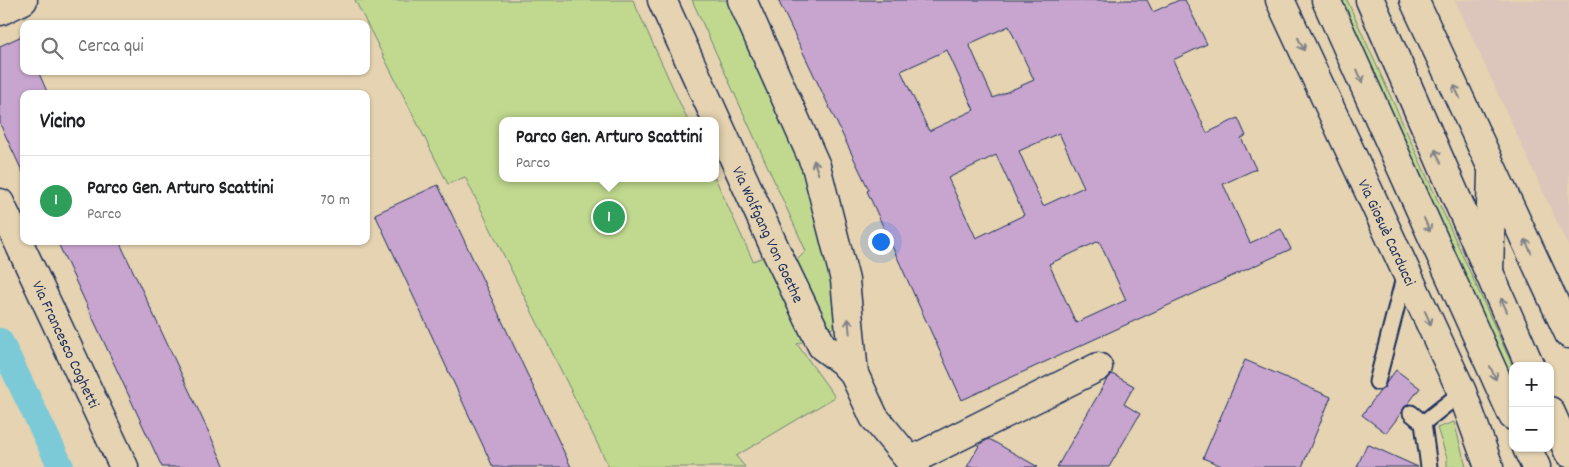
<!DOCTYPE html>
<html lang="it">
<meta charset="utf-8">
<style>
:root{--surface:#fff;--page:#f2f2f2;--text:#202124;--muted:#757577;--line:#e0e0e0;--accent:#1a73e8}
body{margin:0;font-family:Dekko,sans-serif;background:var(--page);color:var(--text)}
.controls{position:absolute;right:15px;bottom:15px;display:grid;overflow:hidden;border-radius:10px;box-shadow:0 1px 4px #0004}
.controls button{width:45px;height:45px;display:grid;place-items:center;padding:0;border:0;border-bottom:1px solid var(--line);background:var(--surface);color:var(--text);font:25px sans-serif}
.you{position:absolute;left:880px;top:241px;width:18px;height:18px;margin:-12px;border:4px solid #fff;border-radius:50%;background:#1a73e8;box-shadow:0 0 0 8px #1a73e833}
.badge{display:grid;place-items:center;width:32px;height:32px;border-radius:50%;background:var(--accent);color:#fff;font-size:16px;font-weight:700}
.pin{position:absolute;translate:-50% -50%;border:2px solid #fff;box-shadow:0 1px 5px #0006}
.popup{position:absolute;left:499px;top:117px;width:220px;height:65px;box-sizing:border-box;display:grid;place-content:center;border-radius:10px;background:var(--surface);filter:drop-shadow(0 1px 4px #0005);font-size:16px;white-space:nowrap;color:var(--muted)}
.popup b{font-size:19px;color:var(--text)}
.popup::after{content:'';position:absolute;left:50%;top:100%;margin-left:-10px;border:10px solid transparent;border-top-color:var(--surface)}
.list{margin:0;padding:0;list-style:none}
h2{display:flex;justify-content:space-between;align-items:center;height:65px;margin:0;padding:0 20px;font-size:21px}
h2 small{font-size:16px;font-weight:400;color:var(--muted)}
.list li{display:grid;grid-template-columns:32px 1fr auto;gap:15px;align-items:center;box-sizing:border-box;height:90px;padding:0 20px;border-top:1px solid var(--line)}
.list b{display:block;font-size:19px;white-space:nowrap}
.list p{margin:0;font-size:16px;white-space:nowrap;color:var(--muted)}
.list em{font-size:16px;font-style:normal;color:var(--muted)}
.icon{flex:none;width:28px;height:28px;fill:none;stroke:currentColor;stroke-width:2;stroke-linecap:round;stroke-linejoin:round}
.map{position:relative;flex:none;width:1569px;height:467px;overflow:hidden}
.search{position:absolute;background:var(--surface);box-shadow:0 1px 4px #0004;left:20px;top:20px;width:350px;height:55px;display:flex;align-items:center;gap:12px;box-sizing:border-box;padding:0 18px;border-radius:10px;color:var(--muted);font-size:19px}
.panel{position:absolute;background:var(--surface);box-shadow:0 1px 4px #0004;left:20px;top:90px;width:350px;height:155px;border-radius:10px}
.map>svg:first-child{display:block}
</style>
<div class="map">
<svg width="1569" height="467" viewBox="0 0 1569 467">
<rect width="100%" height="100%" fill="#e5d3b1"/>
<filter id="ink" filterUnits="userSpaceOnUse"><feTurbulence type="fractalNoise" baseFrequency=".02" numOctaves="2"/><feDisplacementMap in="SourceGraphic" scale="10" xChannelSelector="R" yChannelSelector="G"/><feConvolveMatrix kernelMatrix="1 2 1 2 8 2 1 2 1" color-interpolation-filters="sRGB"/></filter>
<g filter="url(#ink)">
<polygon fill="#dcc5ba" points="1455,0 1569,0 1569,248"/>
<g fill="#c1d98f" stroke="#6e8476">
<polygon points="355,0 633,0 688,121 503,121 503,178 715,178 753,261 763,257 768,261 793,264 806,251 692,0 730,0 810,176 835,284 835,327 797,344 835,397 736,456 745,467 609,467 465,177 448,184"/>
<polygon points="1337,0 1347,0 1513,367 1513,388"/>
<polygon points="1454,422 1466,467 1447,467 1447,458 1437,428"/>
</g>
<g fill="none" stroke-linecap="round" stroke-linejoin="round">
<polyline stroke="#7bc9d8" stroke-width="26" points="0,341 61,467"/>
</g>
<g fill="#c8a5cf" stroke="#1b2f5e" fill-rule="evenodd">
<path d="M778 0H1147L1153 12 1179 0H1185L1207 44 1173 60 1207 133 1238 118 1246 136 1241 138 1256 169 1223 184 1250 243 1281 229 1291 249 962 400 867 191 869 190ZM1009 26 1034 80 993 98 969 44ZM947 50 974 110 929 131 901 71ZM1059 133 1084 187 1043 206 1019 151ZM996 155 1024 215 976 238 948 178ZM1099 241 1126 300 1076 323 1049 264Z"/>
<polygon points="24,35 24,71 38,71 48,94 24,94 24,175 0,124 0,46"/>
<polygon points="438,185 571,467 493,467 375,214"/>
<polygon points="57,241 119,241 225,467 162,467"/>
<polygon points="1245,360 1331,397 1302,467 1224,467 1203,458"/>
<polygon points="1396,370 1420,388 1386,433 1362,415"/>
<polygon points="1112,374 1134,386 1124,404 1140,414 1109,467 1057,467 1106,381"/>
<polygon points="989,439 1038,467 967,467 980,444"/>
<polygon points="1367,444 1418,467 1357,467"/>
</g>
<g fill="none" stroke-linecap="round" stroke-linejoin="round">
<defs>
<g id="lane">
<polyline points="1377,382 1405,274"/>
<polyline points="1411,413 1423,423"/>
<polyline points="1429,467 1423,423 1462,392"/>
</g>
<g id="street">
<polyline points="662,0 778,255 822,346 842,361 854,374 874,417 915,467"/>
<polyline points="742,0 816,166 845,280 854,374"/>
<polyline points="1280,0 1462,392 1489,467"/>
<polyline points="1414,0 1569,334"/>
<polyline points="0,11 23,0"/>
<polyline points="0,203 124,467"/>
<polyline points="1489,272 1492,174"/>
<polyline points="910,461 1098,367"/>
</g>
<g id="secondary">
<polyline points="1326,0 1513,416"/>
<polyline points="1370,0 1530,366"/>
<polyline points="1550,411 1569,453"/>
<polyline points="1527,448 1536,467"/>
</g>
</defs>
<use href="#lane" stroke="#1b2f5e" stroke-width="19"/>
<use href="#street" stroke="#1b2f5e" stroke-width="31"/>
<use href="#secondary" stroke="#1b2f5e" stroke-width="31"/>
<use href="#lane" stroke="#e5d3b1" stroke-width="15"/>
<use href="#street" stroke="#e5d3b1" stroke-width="28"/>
<use href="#secondary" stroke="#e5d3b1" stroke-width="28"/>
</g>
<defs><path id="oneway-shaft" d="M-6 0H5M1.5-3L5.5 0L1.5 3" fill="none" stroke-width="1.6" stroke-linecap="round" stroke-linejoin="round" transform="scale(1.25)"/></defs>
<g stroke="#808188">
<use href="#oneway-shaft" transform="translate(1301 44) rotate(65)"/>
<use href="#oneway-shaft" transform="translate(1360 76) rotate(66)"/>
<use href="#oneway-shaft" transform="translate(1457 92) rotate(-115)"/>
<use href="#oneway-shaft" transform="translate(1438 156) rotate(-114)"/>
<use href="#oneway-shaft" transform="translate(816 167) rotate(-108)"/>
<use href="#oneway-shaft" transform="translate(1427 225) rotate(66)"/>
<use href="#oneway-shaft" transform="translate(1528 246) rotate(-115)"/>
<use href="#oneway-shaft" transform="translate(1504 305) rotate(-114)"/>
<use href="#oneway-shaft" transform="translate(1428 318) rotate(66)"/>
<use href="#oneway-shaft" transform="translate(849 326) rotate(-95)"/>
<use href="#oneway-shaft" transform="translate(1493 373) rotate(66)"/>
</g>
</g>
<g text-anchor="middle" stroke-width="4" stroke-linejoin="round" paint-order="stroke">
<g font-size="16" fill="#1b2f5e" stroke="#e5d3b1">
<text transform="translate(1388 232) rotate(65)" y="6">Via Giosuè Carducci</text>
<text transform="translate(769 234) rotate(65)" y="6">Via Wolfgang Von Goethe</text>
<text transform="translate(67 344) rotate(65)" y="6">Via Francesco Coghetti</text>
</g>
</g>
</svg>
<div class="controls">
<button>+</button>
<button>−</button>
</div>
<div class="you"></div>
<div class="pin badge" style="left:609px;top:217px;background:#2e9e5b">1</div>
<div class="popup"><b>Parco Gen. Arturo Scattini</b>Parco</div>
<div class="search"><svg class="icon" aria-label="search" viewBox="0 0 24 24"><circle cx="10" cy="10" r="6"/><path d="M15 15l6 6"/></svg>Cerca qui</div>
<section class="panel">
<h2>Vicino<small></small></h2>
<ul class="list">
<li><span class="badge" style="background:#2e9e5b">1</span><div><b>Parco Gen. Arturo Scattini</b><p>Parco</p></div><em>70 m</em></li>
</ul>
</section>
</div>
